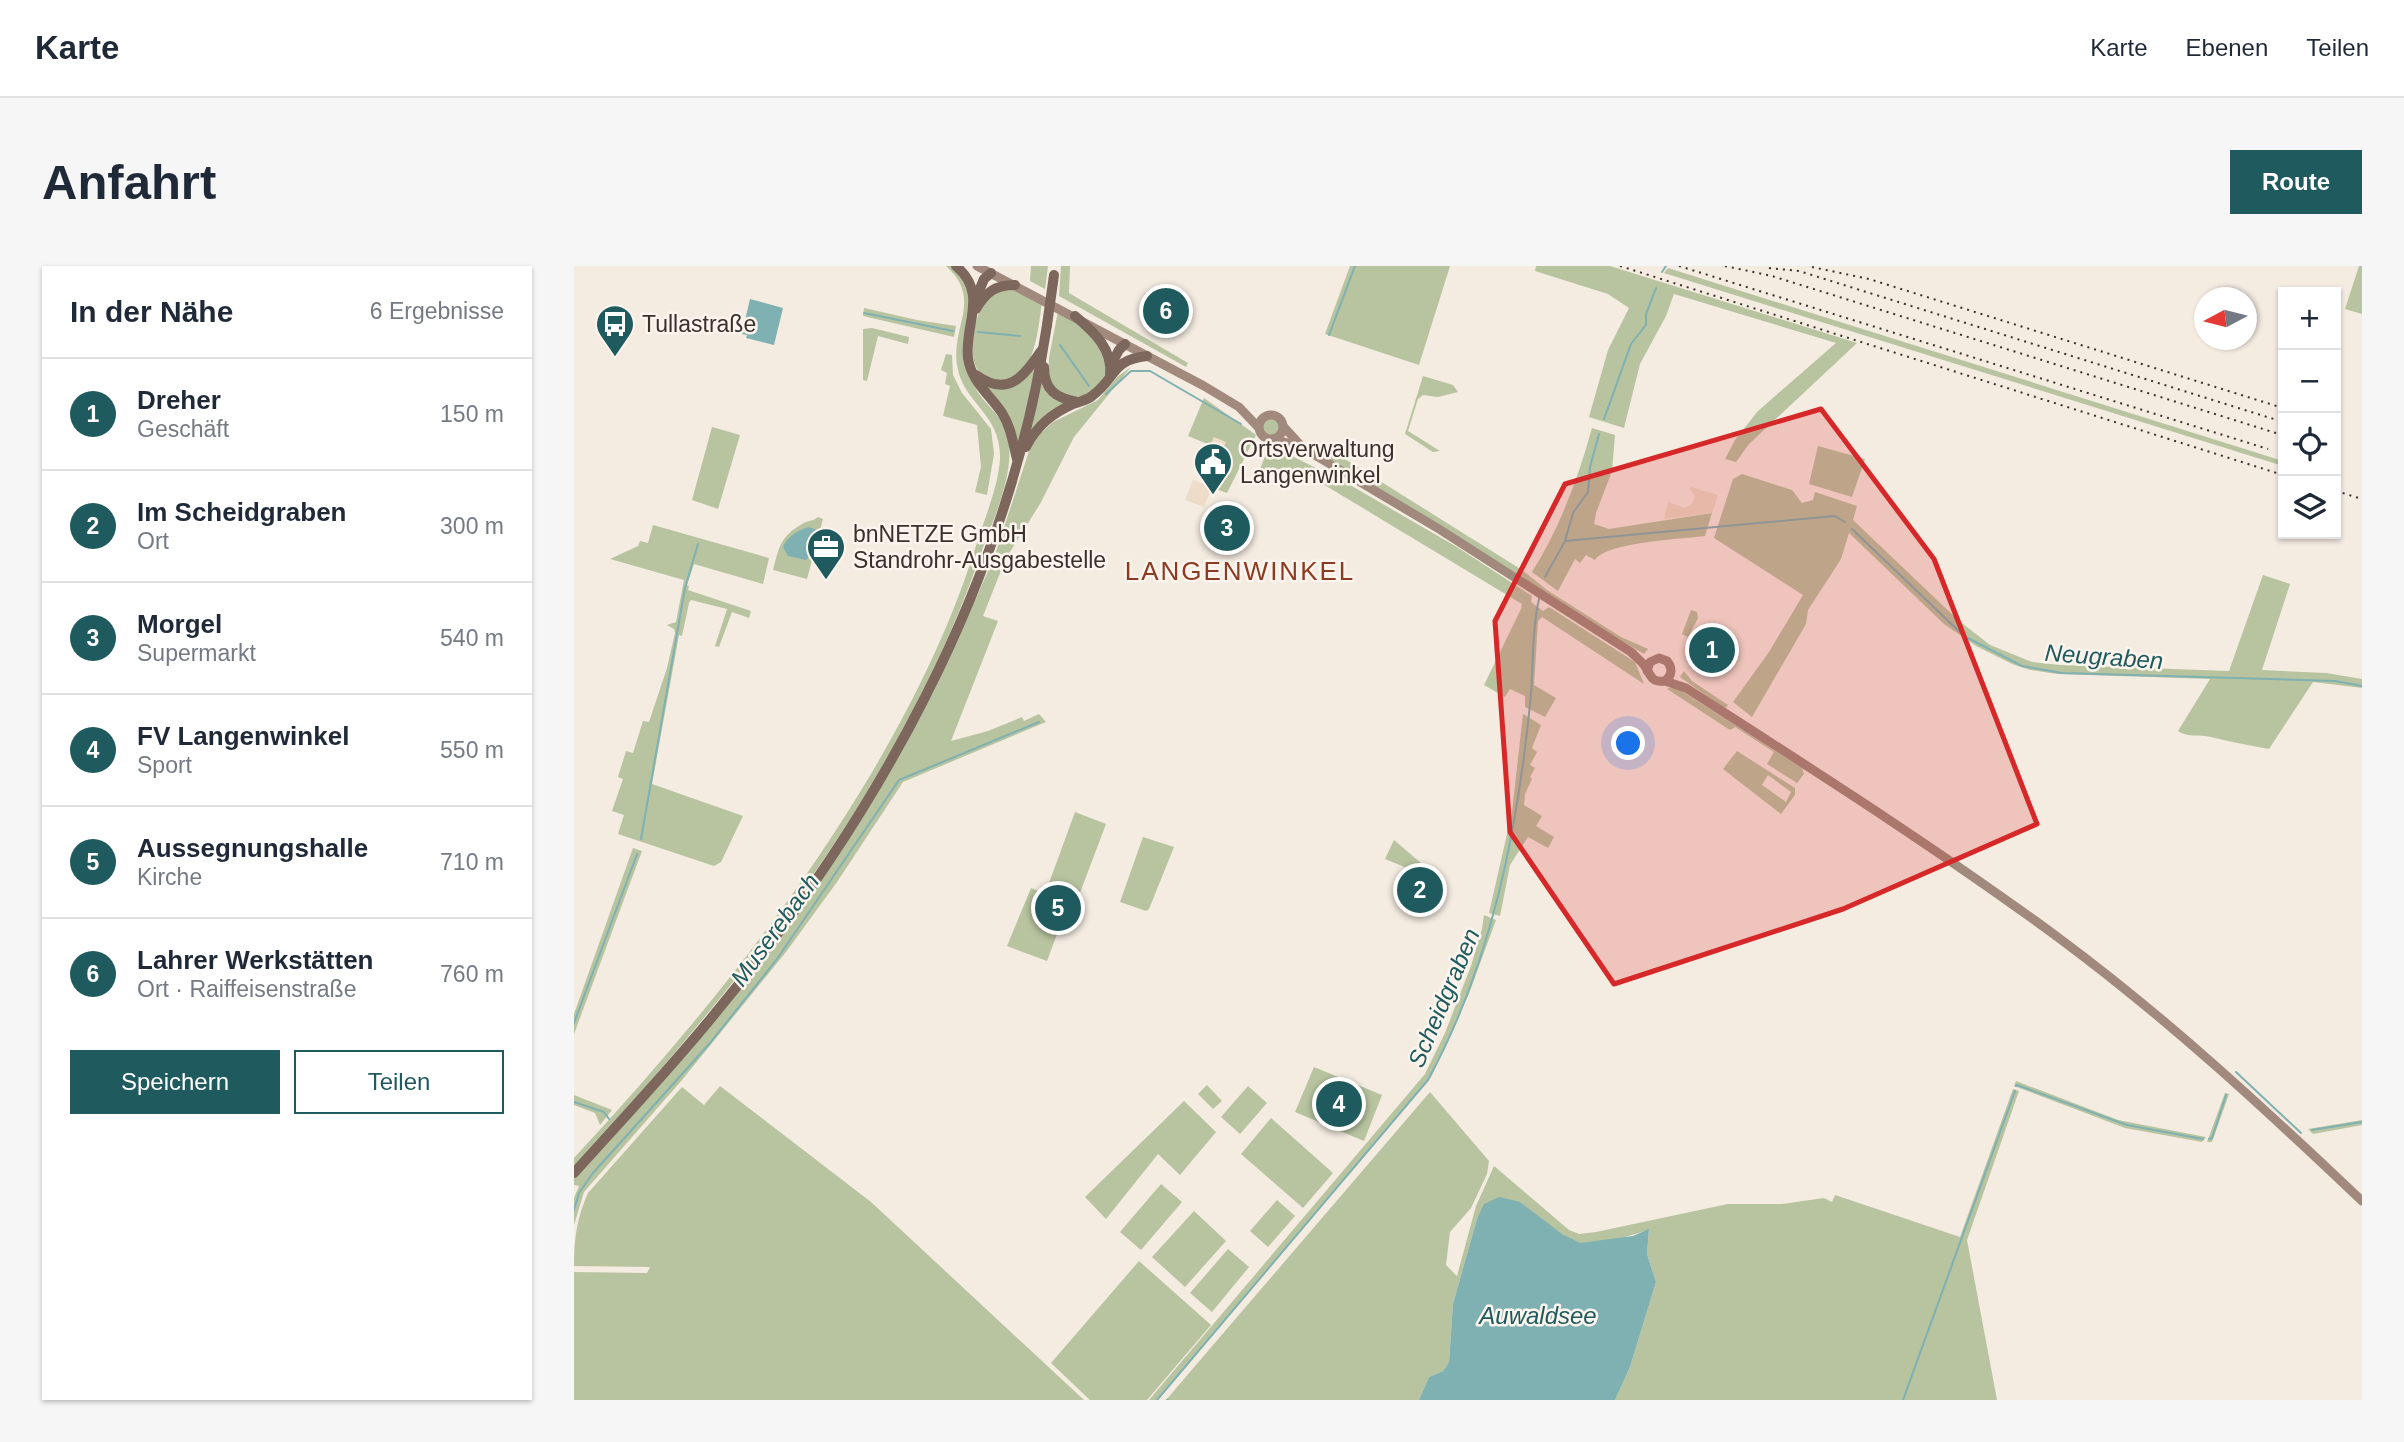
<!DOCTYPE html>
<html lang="de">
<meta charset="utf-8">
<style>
:root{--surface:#fff;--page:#f6f6f7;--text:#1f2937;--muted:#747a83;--line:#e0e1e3;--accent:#1f5a5e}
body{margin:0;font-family:Arial,sans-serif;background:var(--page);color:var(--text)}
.controls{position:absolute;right:21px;top:21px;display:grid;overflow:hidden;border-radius:0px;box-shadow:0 2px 5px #0004}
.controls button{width:63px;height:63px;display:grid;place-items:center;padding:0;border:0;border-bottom:2px solid var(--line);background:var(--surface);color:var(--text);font:35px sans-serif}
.compass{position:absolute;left:1620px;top:21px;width:63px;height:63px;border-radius:50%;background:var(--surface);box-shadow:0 2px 5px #0004;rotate:263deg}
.you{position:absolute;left:1055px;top:478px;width:24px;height:24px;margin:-18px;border:5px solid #fff;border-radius:50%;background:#1a73e8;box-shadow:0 0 0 10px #1a73e833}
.badge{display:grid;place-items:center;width:46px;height:46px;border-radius:50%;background:var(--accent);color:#fff;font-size:23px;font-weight:700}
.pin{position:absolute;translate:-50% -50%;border:4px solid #fff;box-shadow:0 2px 7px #0006}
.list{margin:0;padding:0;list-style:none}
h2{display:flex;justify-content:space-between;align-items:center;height:91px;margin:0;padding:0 28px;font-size:30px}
h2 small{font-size:23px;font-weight:400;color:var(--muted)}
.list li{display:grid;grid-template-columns:46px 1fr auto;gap:21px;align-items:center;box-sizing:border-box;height:112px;padding:0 28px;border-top:2px solid var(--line)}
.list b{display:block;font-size:26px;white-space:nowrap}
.list p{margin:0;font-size:23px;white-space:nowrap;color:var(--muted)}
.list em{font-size:23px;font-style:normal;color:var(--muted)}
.actions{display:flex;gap:14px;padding:21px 28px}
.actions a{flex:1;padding:16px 0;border:2px solid var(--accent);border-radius:0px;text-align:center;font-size:24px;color:var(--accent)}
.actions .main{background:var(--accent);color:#fff}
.icon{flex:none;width:38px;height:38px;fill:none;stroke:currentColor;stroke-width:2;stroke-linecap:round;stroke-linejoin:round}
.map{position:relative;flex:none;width:1788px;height:1134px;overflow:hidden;border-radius:0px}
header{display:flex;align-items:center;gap:42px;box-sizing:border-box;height:98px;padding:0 35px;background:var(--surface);border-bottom:2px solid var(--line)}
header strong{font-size:33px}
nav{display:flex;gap:38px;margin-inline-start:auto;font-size:24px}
.intro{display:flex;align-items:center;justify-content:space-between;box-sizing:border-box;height:168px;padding:0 42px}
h1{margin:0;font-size:49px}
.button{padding:18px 32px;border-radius:0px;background:var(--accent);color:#fff;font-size:24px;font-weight:700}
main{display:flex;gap:42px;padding:0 42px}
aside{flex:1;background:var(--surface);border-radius:0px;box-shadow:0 2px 5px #0004}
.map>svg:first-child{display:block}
</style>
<header>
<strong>Karte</strong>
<nav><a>Karte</a><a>Ebenen</a><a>Teilen</a></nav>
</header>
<div class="intro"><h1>Anfahrt</h1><a class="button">Route</a></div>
<main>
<aside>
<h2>In der Nähe<small>6 Ergebnisse</small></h2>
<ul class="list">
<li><span class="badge">1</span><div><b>Dreher</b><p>Geschäft</p></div><em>150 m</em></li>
<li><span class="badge">2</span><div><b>Im Scheidgraben</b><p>Ort</p></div><em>300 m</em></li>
<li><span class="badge">3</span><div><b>Morgel</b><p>Supermarkt</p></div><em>540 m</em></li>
<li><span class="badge">4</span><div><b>FV Langenwinkel</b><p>Sport</p></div><em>550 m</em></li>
<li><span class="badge">5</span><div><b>Aussegnungshalle</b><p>Kirche</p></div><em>710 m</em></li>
<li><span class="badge">6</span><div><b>Lahrer Werkstätten</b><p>Ort · Raiffeisenstraße</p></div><em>760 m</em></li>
</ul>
<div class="actions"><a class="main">Speichern</a><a>Teilen</a></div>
</aside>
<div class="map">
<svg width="1788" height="1134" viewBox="0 0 1788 1134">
<rect width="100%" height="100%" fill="#f4ebe1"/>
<g fill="#b8c4a0" fill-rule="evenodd">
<path d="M372 0H379C403 25 397 63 398 95 398 102 397 110 399 116 407 140 432 146 435 179 439 213 417 258 406 290 324 526 165 719 0 901V892C111 772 213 649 297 508 339 437 376 362 401 283 409 256 425 220 426 192 427 147 389 138 383 99 377 60 409 33 372 0Z"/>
<polygon points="457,0 474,0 471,23 456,15"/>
<polygon points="487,0 496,0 495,27 614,97 612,101 485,30"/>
<polygon points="776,0 876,0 845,99 751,68"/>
<polygon points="962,0 1036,0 1283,77 1175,178 1162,196 1151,193 1161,174 1184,145 1262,77 1100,28 1092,50 1066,98 1050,162 1015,151 1034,84 1055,42 1034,28 961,5"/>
<polygon points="1785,0 1788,0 1788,48 1771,43"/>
<polygon points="1094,2 1709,195 1709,200 1090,7"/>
<path d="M425 23 442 24 468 37C465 56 462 93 447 106 442 111 434 114 428 117 420 114 408 111 404 104 393 90 401 46 412 33 415 29 421 26 425 23Z"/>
<polygon points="290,42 343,54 382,60 380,71 289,50"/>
<path d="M484 45C504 59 527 72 531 97 533 108 530 116 522 122 512 130 502 133 490 131L474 114 475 92Z"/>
<polygon points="298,62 335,71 334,78 304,70 293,115 289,114 289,63"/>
<polygon points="372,88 378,89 379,109 388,127 417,163 420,188 413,229 401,226 407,201 403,159 369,150 376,120 371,118 373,107 367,104"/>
<polygon points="463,98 443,181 408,119 418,121"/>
<polygon points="557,101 500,171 466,238 432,292 409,350 424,355 377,475 414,465 448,451 450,455 465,448 472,456 329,516 263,616 212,686 108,814 10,926 0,959 0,932 5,920 0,919 0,912 119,781 317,504 359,427 420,292 455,185 466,168 479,156 524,134 543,111"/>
<polygon points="849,110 879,119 884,126 864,131 849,129 844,133 834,165 866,185 859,186 831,168"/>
<polygon points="467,116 495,136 456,165"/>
<polygon points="630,132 682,169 653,227 639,222 645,208 628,200 636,179 614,170"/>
<circle cx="697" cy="161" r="8"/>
<polygon points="138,161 166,169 144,243 118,234"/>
<path d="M1018 162 1041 169 1038 205 1022 247 1020 258 1035 263 1138 247 1131 270C1108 273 1033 276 1021 294L1012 289 1006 297 1001 293 984 325 958 306C986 262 1004 212 1018 162Z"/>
<polygon points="1244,180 1291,193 1278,231 1235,218"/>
<polygon points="704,183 776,219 883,281 958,330 957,336 969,345 975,341 1061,396 1070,418 968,351 964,355 960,419 982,432 971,451 951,441 951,430 936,423 931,431 910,419 947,343 948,338 729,206 705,203 686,203 692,188"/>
<polygon points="752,185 758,185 948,304 973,324 1047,371 1074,383 1070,388 1014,355 750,191"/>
<path d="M1168 208 1218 224 1228 237 1239 234 1241 226 1283 240 1279 254 1384 354 1416 379 1458 396 1486 399 1655 405 1689 309 1716 318 1688 404 1752 407 1788 413V422L1739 416 1695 483C1675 479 1657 476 1637 471 1626 468 1614 472 1604 465L1636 413 1483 408 1456 404 1438 398 1402 380 1370 358 1275 267 1267 293 1234 344 1232 358 1178 451 1159 436 1195 386 1229 329 1140 272 1159 213Z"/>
<path d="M244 251 249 253 233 313 199 304C205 281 206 271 228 258 234 254 238 256 244 251Z"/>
<polygon points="79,259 195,292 189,318 120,298 113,319 115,320 114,324 177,345 175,352 158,346 145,381 141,380 153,343 117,334 115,337 108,370 105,369 78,518 169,550 147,596 140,600 44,568 50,549 38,545 49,513 44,511 52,485 59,487 69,455 75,456 93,402 101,367 100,363 93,359 102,356 110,314 36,293 64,280 66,275 74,277"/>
<polygon points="1117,344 1123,346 1124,352 1114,371 1108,368"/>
<polygon points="1110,405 1118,415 1154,439 1151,443 1106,411"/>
<polygon points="1100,420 1228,502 1230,508 1223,517 1193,498 1200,486 1161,461 1156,464 1093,423"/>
<polygon points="949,448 967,459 958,482 963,486 956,499 961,502 956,511 958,513 951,528 950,539 968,550 962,560 980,571 974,582 954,571 936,599 926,650 915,647 938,546"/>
<path d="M1163 485 1221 522V529L1207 548 1149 503ZM1194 509 1217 526 1212 536 1188 519Z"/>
<polygon points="501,546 532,558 501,640 480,632 494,639 473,695 433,680 457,622 471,628"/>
<polygon points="569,571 600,581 575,643 572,645 546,636"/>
<polygon points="820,574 855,604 852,610 811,593"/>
<polygon points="59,582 68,585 0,768 0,748"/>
<polygon points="910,649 922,654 894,730 857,811 584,1134 575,1134 851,808 871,767 897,700 908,663"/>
<polygon points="740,801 808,829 790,875 721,846"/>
<polygon points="1442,815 1544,854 1632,871 1628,876 1551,862 1440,820"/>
<polygon points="633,819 648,835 639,843 624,828"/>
<path d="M146 820 297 936 510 1134H0V1006L73 1007 76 1001 0 1000C0 973 3 951 14 927L108 821 130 839Z"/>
<polygon points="674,820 693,837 666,868 647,851"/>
<path d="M1439 823 1445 825 1393 974 1423 1134H1041L1056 1101 1082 1016 1073 988 1075 964C1057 969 1024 981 1005 977 984 972 963 950 946 936L903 953 879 1038 875 1096 869 1105 855 1111 845 1134H592L856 826 915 895 913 908 897 942 876 966 872 999 883 1010 902 940 920 900 995 964 1005 968 1022 966 1154 938H1208L1250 932 1258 936 1261 929 1386 971Z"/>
<polygon points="1651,827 1655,828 1638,876 1633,876"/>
<polygon points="0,829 38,844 26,859 21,847 0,839"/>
<polygon points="610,835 642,866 606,909 584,888 532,953 511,931"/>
<polygon points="697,852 759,907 729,942 667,888"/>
<polygon points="1788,854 1788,859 1739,868 1734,863"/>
<polygon points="587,918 608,936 567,984 546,966"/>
<polygon points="703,934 721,950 694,981 676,965"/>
<polygon points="620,945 652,975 611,1021 578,991"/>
<polygon points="654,983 675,1001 638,1046 616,1027"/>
<polygon points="565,995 637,1059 573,1134 516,1134 477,1097"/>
</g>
<g fill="#ecdcc8">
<polygon points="640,171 652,176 646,189 634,184"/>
<polygon points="619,214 638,221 630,241 611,234"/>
<polygon points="1117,221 1144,229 1138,247 1090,253 1094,236 1111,242 1118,238 1121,230 1116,223"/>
</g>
<g fill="#7fb0b2">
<polygon points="176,33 209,42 200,79 172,72 173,69 168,68"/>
<path d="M235 261 243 264 237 289 232 294 214 290 209 281C213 270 225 264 235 261Z"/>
<polygon points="925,931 946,936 988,968 1006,977 1059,970 1075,963 1073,988 1082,1016 1056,1101 1041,1134 845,1134 855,1111 869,1105 875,1096 879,1038 903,953 910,938"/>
</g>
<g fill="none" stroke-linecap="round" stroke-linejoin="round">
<g stroke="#7fb0b2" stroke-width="2">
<polyline points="1088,6 1092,0"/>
<polyline points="290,47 379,65"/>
<polyline points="404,66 446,70"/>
<polyline points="755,69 781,0"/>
<polyline points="486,79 515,120"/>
<polyline points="532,128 557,105 576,105 667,158"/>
<polyline points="1030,153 1057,78 1072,59 1072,48 1082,22"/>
<polyline points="1278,263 1390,370 1448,400 1488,407 1761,415 1788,420"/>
<polyline points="991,275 1261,250 1271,256"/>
<polyline points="971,311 991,275 999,247 1014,226 1016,201 1025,168"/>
<polyline points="67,573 111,322 124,278"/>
<polyline points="0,757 63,588"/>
<polyline points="1662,806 1727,867"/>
<polyline points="1442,820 1443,819 1553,859 1629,873"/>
<polyline points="0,836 30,846 35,853"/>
<polyline points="1738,864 1788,856"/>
<polyline points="1635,873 1638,872 1652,829"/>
<polyline points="0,944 5,927 19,907 136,777 203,693 325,514 465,456"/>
<path d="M583 1134 854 814C917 698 943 568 956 438 960 402 957 368 965 333"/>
<polyline points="593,1134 594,1134"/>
<polyline points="1329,1134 1441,825"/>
</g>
<g stroke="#a18a7d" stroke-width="9">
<polyline points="403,0 630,120 665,141 685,162"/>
<circle cx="697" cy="161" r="12"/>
<path d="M709 160 729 182 865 263 1057 386C1061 390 1066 394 1070 399 1077 408 1076 417 1091 415 1098 410 1099 402 1093 395L1085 392 1076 396 1073 405"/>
<polyline points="700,173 727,181"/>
<path d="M1091 415 1112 422C1238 503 1364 583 1485 672 1593 752 1691 843 1788 935"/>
</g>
<g stroke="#7d675c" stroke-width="10">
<path d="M382 0C415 28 390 58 394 92 397 115 416 129 428 147 437 161 439 177 443 193"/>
<polyline points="401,35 410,13 417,7"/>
<path d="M402 43C412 26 421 19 441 19"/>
<path d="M501 50C520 66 539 83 536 109"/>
<polyline points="537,99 545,84 551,78"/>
<path d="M470 101C470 124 482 132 503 136"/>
<path d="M402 109C434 132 449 111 467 85"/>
<path d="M452 181C463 160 477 148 499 138 505 136 513 134 518 130 543 112 536 94 573 90"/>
<path d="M0 907C45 857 91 808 134 756 301 556 434 320 473 59"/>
</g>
<g stroke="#3b302b" stroke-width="2" stroke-dasharray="2 5" stroke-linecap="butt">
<polyline points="1046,0 1709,209"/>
<polyline points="1105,0 1694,183"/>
<polyline points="1151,0 1198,10 1702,167"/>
<polyline points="1238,1 1295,13 1709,142"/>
<polyline points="1195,2 1225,5 1706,155"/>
<polyline points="1762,225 1788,233"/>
</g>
<polyline stroke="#7d675c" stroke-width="10" points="473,59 480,9"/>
</g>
<path fill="#d62828" fill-opacity="0.2" stroke="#d62828" stroke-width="5" stroke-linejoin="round" d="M1247 143 1360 293 1463 558 1269 643 1040 718 936 566 921 355 991 218Z"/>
<defs>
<symbol id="bus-pin" viewBox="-11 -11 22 30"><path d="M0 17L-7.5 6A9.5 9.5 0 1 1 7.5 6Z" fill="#1f5a5e" stroke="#fbf5ee"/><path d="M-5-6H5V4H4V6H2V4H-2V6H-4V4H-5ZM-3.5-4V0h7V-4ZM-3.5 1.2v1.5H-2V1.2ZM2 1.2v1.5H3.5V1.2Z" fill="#fff"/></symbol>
<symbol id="civic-pin" viewBox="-11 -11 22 30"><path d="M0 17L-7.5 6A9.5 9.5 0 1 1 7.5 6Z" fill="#1f5a5e" stroke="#fbf5ee"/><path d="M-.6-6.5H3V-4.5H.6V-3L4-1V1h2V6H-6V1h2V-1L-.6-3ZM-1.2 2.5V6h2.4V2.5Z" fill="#fff"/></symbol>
<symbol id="office-pin" viewBox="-11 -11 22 30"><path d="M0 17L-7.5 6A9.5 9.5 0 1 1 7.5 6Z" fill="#1f5a5e" stroke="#fbf5ee"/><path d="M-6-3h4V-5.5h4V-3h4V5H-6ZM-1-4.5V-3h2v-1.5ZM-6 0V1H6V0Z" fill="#fff"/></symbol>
</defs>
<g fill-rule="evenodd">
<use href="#bus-pin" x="19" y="36" width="44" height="60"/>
<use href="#civic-pin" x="617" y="174" width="44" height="60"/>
<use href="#office-pin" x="230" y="259" width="44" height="60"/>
</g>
<g text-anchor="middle" stroke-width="5" stroke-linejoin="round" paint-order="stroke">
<g font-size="23" fill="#3b302b" stroke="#fbf5ee" text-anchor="start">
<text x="68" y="66">Tullastraße</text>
<text x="666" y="191">Ortsverwaltung<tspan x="666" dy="26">Langenwinkel</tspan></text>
<text x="279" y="276">bnNETZE GmbH<tspan x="279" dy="26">Standrohr-Ausgabestelle</tspan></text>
</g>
<g font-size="24" font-style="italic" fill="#1f5a5e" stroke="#fbf5ee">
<text transform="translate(1530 391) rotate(4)" y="8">Neugraben</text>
<text transform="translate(201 664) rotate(-54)" y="8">Muserebach</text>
<text transform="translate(870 732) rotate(-67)" y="8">Scheidgraben</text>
<text x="964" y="1058">Auwaldsee</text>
</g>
<g font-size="26" letter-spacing="2" fill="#8c3b22" stroke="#fbf5ee">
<text x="666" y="314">LANGENWINKEL</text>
</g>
</g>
</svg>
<div class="controls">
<button>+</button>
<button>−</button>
<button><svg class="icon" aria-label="locate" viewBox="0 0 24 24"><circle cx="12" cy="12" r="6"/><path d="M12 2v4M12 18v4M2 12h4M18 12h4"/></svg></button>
<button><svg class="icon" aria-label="layers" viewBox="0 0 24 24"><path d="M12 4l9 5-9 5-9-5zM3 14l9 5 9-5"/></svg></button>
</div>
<svg class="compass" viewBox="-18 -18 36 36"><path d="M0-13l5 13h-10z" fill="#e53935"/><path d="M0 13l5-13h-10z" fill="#747a83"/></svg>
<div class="you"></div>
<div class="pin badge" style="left:1138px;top:384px">1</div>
<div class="pin badge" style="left:846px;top:624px">2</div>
<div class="pin badge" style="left:653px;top:262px">3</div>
<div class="pin badge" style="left:765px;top:838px">4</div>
<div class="pin badge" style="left:484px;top:642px">5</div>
<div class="pin badge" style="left:592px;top:45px">6</div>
</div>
</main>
